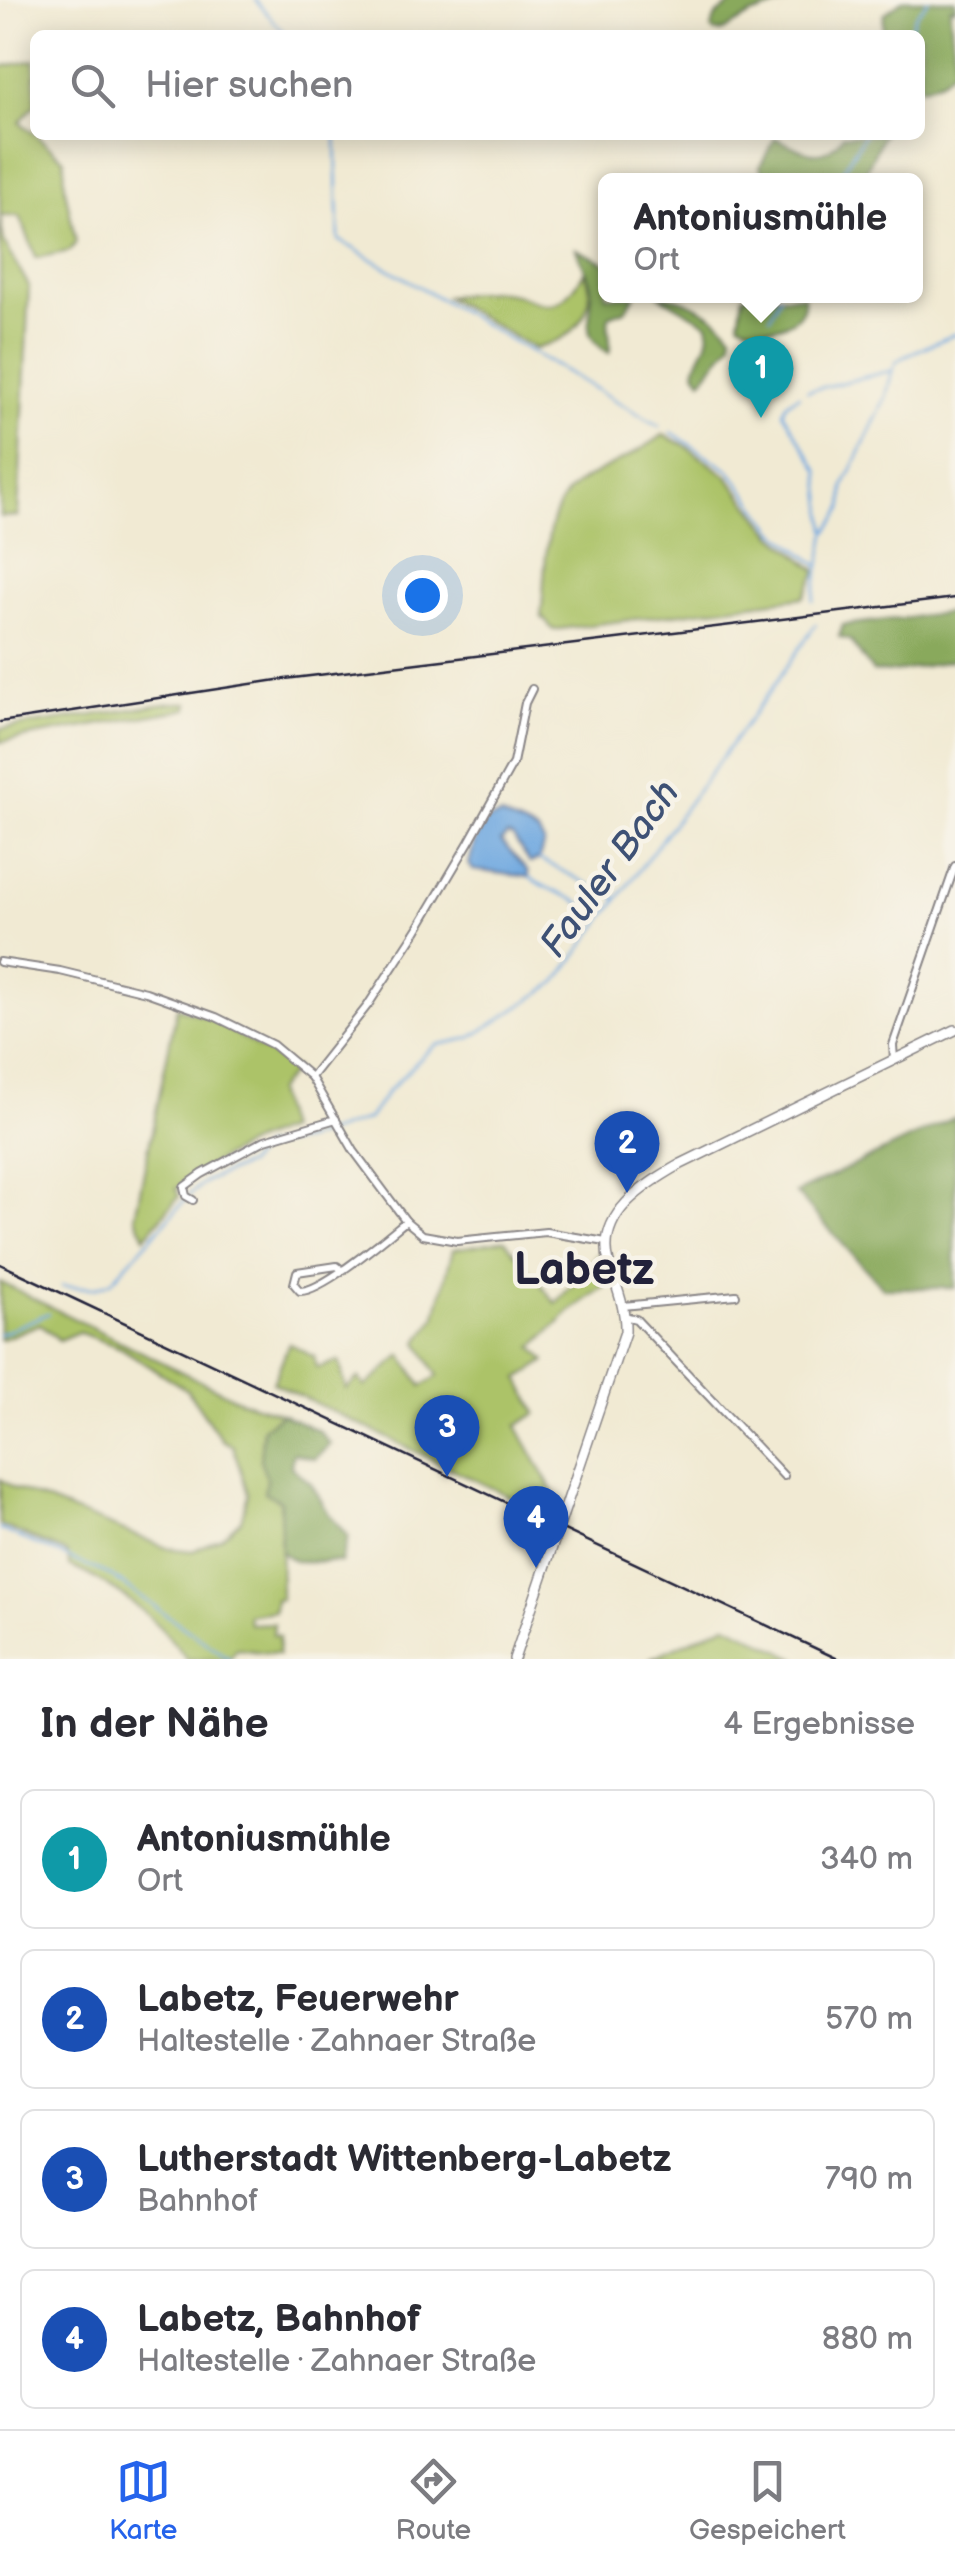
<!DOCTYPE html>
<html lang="de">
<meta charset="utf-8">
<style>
:root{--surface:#fff;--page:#f2f2f3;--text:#2b2b33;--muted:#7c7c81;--line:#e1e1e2;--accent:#2563eb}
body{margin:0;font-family:"Balsamiq Sans",sans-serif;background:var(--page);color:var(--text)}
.you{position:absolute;left:422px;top:595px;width:35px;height:35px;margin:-25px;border:8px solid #fff;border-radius:50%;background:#1a73e8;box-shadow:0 0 0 15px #1a73e833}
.badge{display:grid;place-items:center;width:65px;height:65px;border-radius:50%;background:var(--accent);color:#fff;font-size:32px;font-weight:700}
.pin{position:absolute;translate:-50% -82px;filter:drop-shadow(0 2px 5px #0008)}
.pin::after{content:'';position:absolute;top:52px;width:35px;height:30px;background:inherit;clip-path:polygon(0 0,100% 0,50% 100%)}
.popup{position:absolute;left:598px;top:173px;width:325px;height:130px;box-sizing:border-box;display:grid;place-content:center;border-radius:15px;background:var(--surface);filter:drop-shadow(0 2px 8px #0005);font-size:32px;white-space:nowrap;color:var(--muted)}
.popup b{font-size:38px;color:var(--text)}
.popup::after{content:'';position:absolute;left:50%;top:100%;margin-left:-20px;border:20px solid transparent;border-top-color:var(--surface)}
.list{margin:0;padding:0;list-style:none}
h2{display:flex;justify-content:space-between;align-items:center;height:130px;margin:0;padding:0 40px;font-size:42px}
h2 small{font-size:32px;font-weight:400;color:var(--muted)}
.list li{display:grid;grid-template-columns:65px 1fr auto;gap:30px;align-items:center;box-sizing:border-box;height:140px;margin:0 20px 20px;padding:0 20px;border:2px solid var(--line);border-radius:15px}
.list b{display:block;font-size:38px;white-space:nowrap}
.list p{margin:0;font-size:32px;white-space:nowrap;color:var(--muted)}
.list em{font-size:32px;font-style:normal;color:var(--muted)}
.icon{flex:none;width:55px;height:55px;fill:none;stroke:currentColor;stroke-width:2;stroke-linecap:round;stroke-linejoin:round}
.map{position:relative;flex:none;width:955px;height:1659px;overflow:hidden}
.search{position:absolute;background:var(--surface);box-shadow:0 5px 25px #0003;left:30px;right:30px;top:30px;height:110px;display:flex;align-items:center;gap:25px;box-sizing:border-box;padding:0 35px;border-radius:15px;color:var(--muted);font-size:38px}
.sheet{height:770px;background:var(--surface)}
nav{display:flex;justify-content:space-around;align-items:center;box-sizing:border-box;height:140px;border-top:2px solid var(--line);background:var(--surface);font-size:28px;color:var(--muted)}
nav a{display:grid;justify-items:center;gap:5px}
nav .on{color:var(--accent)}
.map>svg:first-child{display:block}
</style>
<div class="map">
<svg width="955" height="1659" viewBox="0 0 955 1659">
<rect width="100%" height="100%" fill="#f7f3e8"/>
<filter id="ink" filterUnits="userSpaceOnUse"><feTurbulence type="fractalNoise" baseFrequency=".01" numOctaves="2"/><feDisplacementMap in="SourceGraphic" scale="20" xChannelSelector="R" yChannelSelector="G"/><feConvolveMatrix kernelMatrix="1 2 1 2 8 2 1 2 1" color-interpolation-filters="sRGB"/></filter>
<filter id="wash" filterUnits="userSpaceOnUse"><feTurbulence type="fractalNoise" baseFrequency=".0048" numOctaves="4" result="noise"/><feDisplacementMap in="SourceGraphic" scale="40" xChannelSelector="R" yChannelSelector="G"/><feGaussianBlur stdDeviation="2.25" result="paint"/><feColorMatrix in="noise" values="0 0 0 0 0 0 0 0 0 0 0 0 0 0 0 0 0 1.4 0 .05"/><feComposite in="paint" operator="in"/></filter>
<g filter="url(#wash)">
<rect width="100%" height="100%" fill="#f1ead3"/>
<g fill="#acc368" stroke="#677252" stroke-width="2.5">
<polygon points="35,60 35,105 20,122 64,159 65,189 76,242 70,251 36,258 20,216 0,216 4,242 29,286 18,516 0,517 0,67"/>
<path d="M584 272C596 292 588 315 572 331 564 340 546 344 535 349L446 297C462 295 479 290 495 291 541 294 551 329 584 272Z"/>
<path d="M663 435 683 444 726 475 773 534 817 571 804 597 553 630 541 616C547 572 539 507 582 481 609 465 638 454 663 435Z"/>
<polygon points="172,703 188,703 188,709 0,742 0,729"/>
<path d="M177 1007 209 1018 295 1069 276 1091 287 1130C247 1141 209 1164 176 1189L179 1196 145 1237 135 1216Z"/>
<polygon points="505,1240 556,1303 601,1252 608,1277 604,1287 573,1309 533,1347 546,1361 519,1379 537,1413 517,1426 555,1495 549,1506 536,1500 525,1504 273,1383 289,1343 314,1357 317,1368 339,1361 346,1389 359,1378 365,1387 402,1355 422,1386 438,1376 418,1342 435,1319 453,1249"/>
<path d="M0 1282 241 1401 282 1414 263 1428 260 1460 280 1501 281 1599H275L274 1611 248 1615 249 1624 274 1623 273 1635 279 1636 278 1654 237 1649 229 1659H187C153 1615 121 1589 70 1566L67 1553 0 1525V1479L14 1488 167 1548 193 1551 222 1537 241 1520 248 1494 233 1446 222 1440 187 1390 121 1348 78 1332 59 1340 40 1324 0 1340Z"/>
<polygon points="727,1624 797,1659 649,1659"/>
</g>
<g fill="#89a95c" stroke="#56664c" stroke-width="2.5">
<polygon points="737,0 798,0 751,15 722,32 714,32 711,28 716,16"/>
<path d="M903 0H955V8L950 7C950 28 955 47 955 68L942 80 920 88V35H882L884 14Z"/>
<path d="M843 135H883L862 180H764L760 166 775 138C803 150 822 166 843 135Z"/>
<path d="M576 249 606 263V296H635L625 310 609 316C606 330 613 339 609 353 575 333 595 317 591 287 590 276 580 260 576 249Z"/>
<path d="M660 296C682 295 719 316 732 334V342L702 380 695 371C698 353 712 344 708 324Z"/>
<path d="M743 296H804C809 327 761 335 739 322Z"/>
<polygon points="955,612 955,660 897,672 873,672 850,640 839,637 843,625"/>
<polygon points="955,1117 955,1288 883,1288 796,1193"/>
<polygon points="282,1414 319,1431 330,1444 315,1459 293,1453 291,1467 311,1483 329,1514 348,1537 341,1562 294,1561 281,1552 280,1501 264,1492 267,1478 260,1460 263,1428"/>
</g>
<polygon fill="#71a9e0" stroke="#4a668e" stroke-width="2.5" points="501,816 538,832 544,842 539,859 530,863 513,837 507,835 501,841 528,871 529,877 473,870 469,864 475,840 487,820"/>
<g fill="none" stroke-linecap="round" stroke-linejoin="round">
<g stroke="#71a9e0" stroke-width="2.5">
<polyline points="255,0 286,35"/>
<polyline points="909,35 915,16 928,0"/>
<polyline points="336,135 339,240 659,426"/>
<polyline points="837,180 864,135"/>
<polyline points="770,317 780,296"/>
<polyline points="807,391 890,371"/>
<polyline points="799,395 787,403 783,412 819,471 826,531"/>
<polyline points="671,432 730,471 775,531 820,567"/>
<polyline points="813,601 826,534 843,509 844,486 886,397 892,371 897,361 909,354 955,334"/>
<polyline points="539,859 618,899"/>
<path d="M529 877C556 897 576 892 598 920"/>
<polyline points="189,1195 206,1181 248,1164 262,1147 303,1141 368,1119 388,1091 425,1054 436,1045 471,1038 557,982 771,690 816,624"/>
<polyline points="62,1286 94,1288 111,1282 185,1200"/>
<polyline points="0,1334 49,1313"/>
<polyline points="0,1529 108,1574 230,1659"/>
</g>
</g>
</g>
<g filter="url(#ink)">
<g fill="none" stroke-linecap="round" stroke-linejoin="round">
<defs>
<g id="street">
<polyline points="0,962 60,971 146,992 216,1017 273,1045 311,1077 354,1151 406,1221 423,1235 457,1241 546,1232 606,1242"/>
<polyline points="894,1060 893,1045 955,866"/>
<polyline points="311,1077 368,1005 417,930 469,842 513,763 525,703 532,689"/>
<polyline points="193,1200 186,1196 184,1187 202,1174 265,1140 336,1119"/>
<path d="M342 1270 337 1266 297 1272 294 1284 300 1291C322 1292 385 1238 406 1221"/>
<polyline points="623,1306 736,1295"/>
<polyline points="624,1316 636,1319 784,1476"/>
</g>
<path id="secondary" d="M514 1659 625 1332C626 1308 616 1286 609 1263 596 1214 644 1185 681 1164L955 1030"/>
</defs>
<use href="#street" stroke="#8a8687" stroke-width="10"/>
<use href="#secondary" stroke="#8a8687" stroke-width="12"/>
<use href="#street" stroke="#fff" stroke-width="6"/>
<use href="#secondary" stroke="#fff" stroke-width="9"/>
<g stroke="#22223b" stroke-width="2.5">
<polyline points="0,722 277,680 955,598"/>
<polyline points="0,1264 838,1659"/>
</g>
</g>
</g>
<g text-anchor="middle" stroke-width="9" stroke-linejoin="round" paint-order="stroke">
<g font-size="38" font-style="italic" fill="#3e5175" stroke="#f7f3e8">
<text transform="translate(609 868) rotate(-54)" y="13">Fauler Bach</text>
</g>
<g font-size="45" font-weight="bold" fill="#22223b" stroke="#f7f3e8">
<text x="584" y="1284">Labetz</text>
</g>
</g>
</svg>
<div class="you"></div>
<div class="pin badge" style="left:761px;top:418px;background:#0f9aa8">1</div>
<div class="popup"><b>Antoniusmühle</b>Ort</div>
<div class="pin badge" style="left:627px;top:1193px;background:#1a4fb4">2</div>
<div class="pin badge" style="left:447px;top:1477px;background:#1a4fb4">3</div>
<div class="pin badge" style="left:536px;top:1568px;background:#1a4fb4">4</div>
<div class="search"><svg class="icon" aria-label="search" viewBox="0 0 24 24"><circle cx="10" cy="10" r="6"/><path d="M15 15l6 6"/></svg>Hier suchen</div>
</div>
<section class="sheet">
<h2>In der Nähe<small>4 Ergebnisse</small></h2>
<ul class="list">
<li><span class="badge" style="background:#0f9aa8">1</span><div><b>Antoniusmühle</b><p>Ort</p></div><em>340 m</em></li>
<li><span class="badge" style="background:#1a4fb4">2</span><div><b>Labetz, Feuerwehr</b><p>Haltestelle · Zahnaer Straße</p></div><em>570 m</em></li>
<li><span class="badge" style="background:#1a4fb4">3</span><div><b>Lutherstadt Wittenberg-Labetz</b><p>Bahnhof</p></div><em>790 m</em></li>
<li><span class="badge" style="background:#1a4fb4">4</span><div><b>Labetz, Bahnhof</b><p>Haltestelle · Zahnaer Straße</p></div><em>880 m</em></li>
</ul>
</section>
<nav>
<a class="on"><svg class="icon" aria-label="map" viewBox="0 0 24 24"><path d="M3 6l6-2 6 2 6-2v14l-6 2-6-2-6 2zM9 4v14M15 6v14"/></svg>Karte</a>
<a><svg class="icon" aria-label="directions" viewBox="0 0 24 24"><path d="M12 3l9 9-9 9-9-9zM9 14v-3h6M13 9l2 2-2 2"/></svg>Route</a>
<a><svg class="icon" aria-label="saved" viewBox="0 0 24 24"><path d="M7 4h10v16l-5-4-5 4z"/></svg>Gespeichert</a>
</nav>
